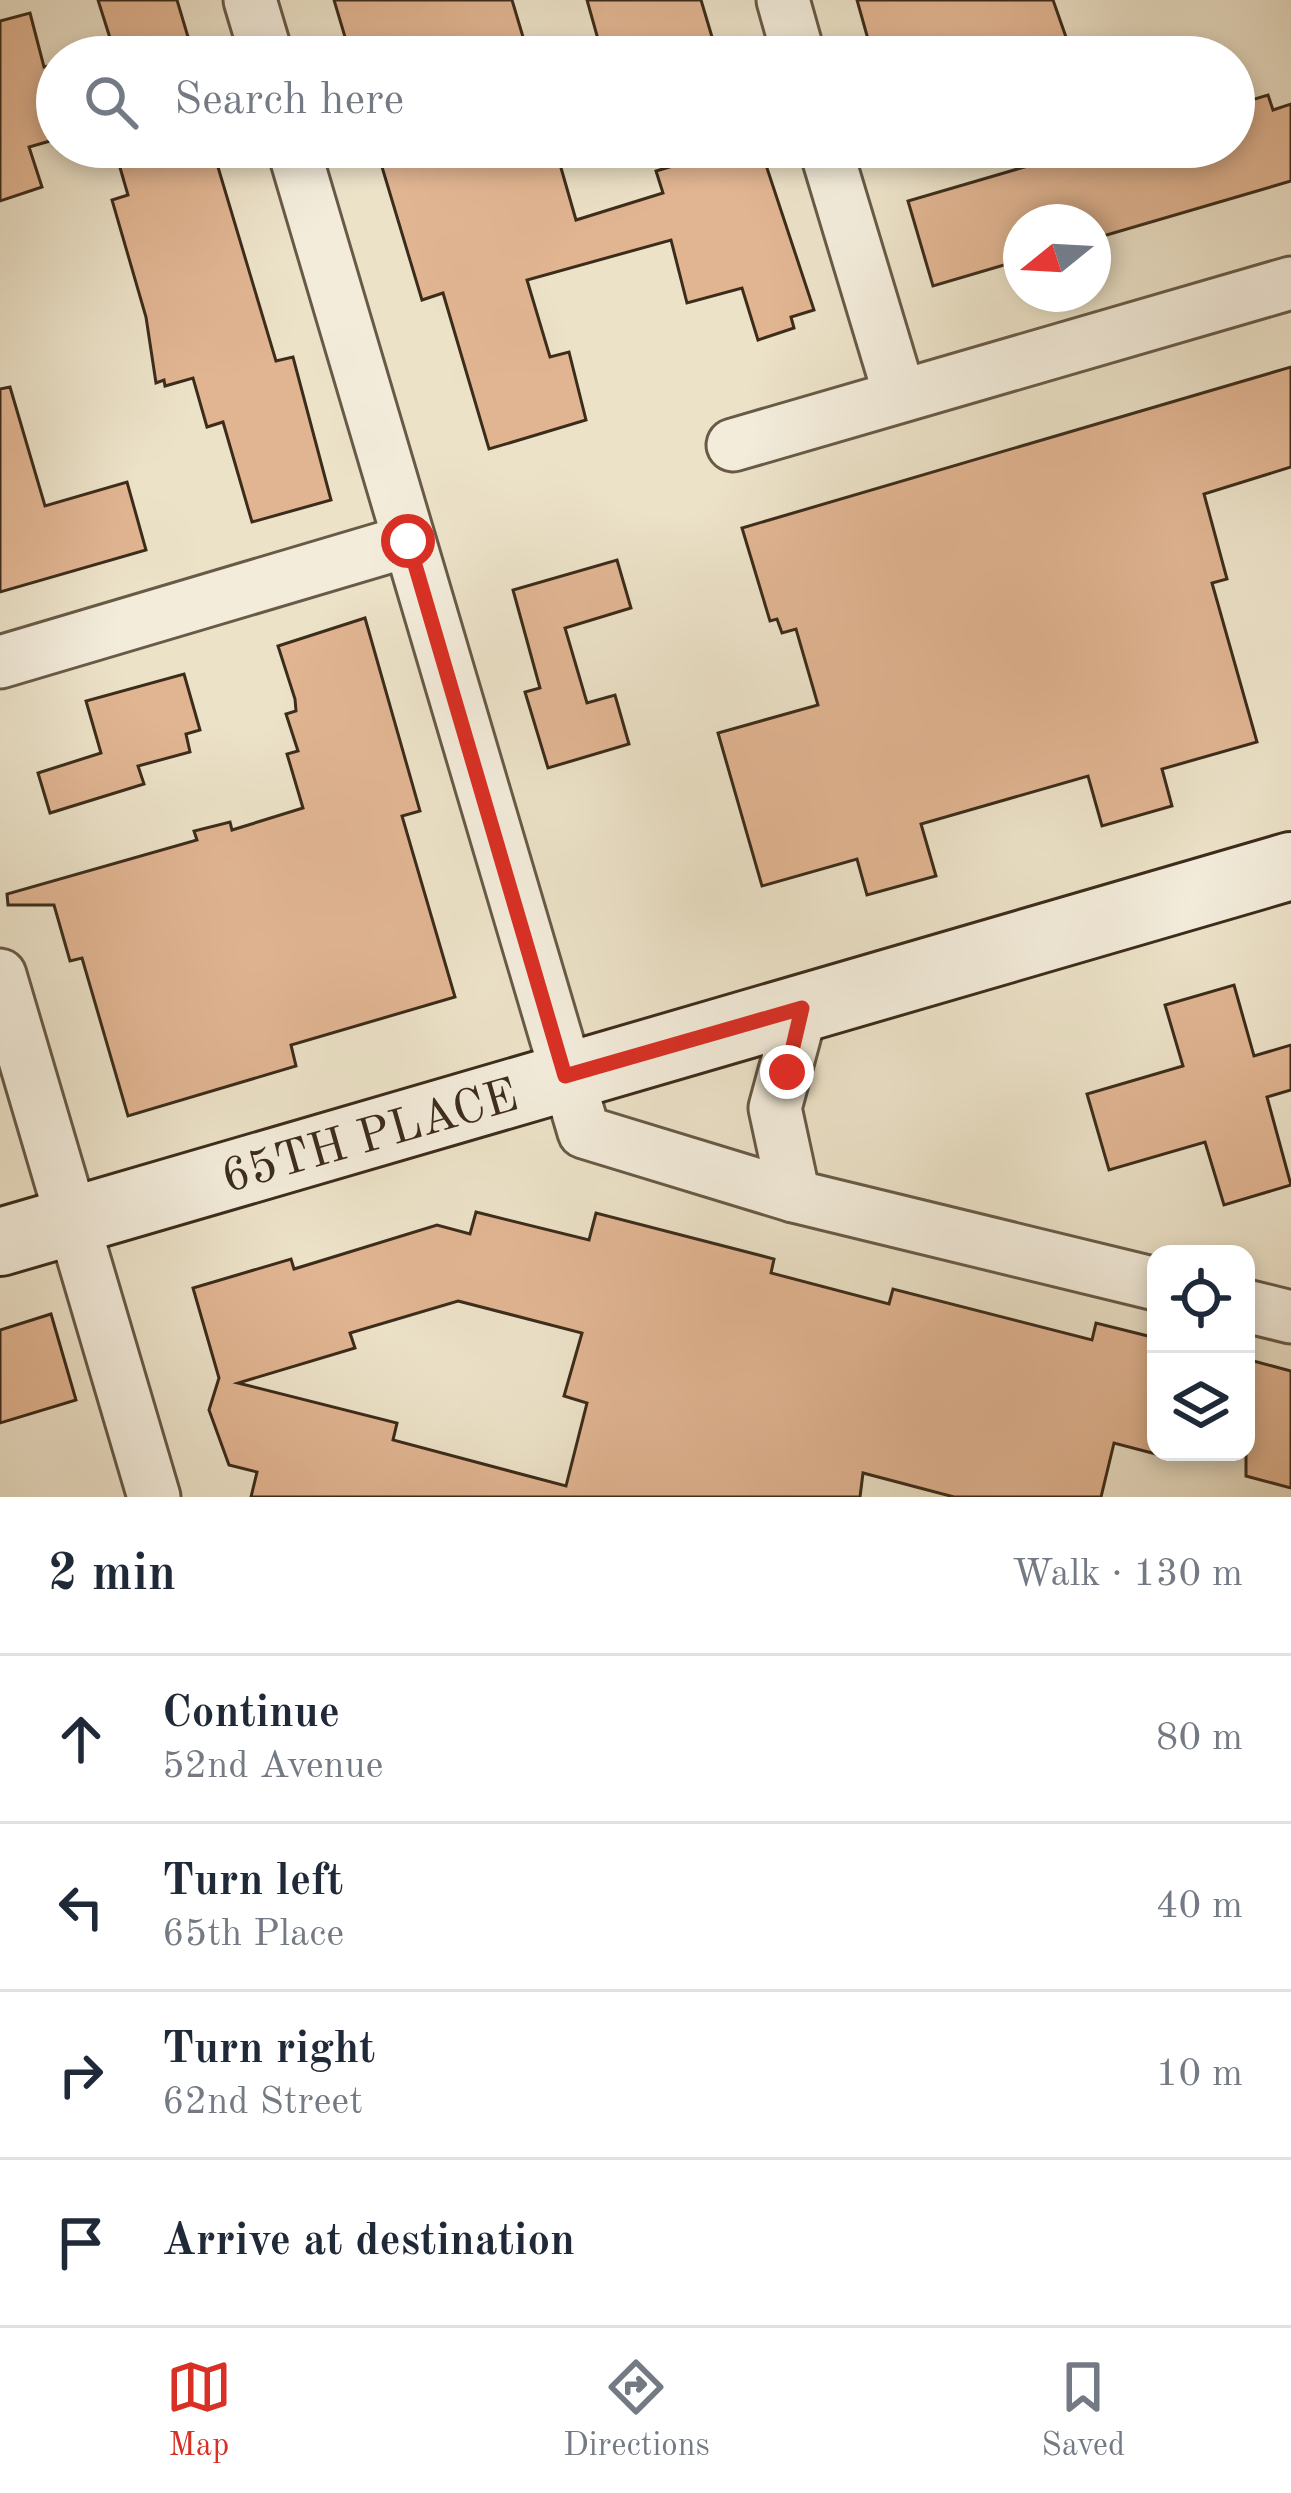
<!DOCTYPE html>
<meta charset="utf-8">
<style>
:root{--surface:#fff;--page:#f6f6f7;--text:#1f2937;--muted:#747a83;--line:#e0e1e3;--accent:#d93025}
body{margin:0;font-family:"Old Standard TT",serif;background:var(--page);color:var(--text)}
.controls{position:absolute;right:36px;bottom:36px;display:grid;overflow:hidden;border-radius:24px;box-shadow:0 6px 18px #0003}
.controls button{width:108px;height:108px;display:grid;place-items:center;padding:0;border:0;border-bottom:3px solid var(--line);background:var(--surface);color:var(--text);font:60px sans-serif}
.compass{position:absolute;left:1003px;top:204px;width:108px;height:108px;border-radius:50%;background:var(--surface);box-shadow:0 6px 18px #0003;rotate:252deg}
.stop{position:absolute;width:36px;height:36px;margin:-27px;border:9px solid #d93025;border-radius:50%;background:#fff}
.stop.end{background:#d93025;border-color:#fff;box-shadow:0 3px 12px #0008}
.list{margin:0;padding:0;list-style:none}
h2{display:flex;justify-content:space-between;align-items:center;height:156px;margin:0;padding:0 48px;font-size:51px}
h2 small{font-size:39px;font-weight:400;color:var(--muted)}
.list li{display:grid;grid-template-columns:78px 1fr auto;gap:36px;align-items:center;box-sizing:border-box;height:168px;padding:0 48px;border-top:3px solid var(--line)}
.list b{display:block;font-size:45px;white-space:nowrap}
.list p{margin:0;font-size:39px;white-space:nowrap;color:var(--muted)}
.list em{font-size:39px;font-style:normal;color:var(--muted)}
.icon{flex:none;width:66px;height:66px;fill:none;stroke:currentColor;stroke-width:2;stroke-linecap:round;stroke-linejoin:round}
.map{position:relative;flex:none;width:1291px;height:1497px;overflow:hidden}
.search{position:absolute;background:var(--surface);box-shadow:0 6px 18px #0003;left:36px;right:36px;top:36px;height:132px;display:flex;align-items:center;gap:30px;box-sizing:border-box;padding:0 42px;border-radius:66px;color:var(--muted);font-size:45px}
.sheet{height:828px;background:var(--surface)}
nav{display:flex;justify-content:space-around;align-items:center;box-sizing:border-box;height:168px;border-top:3px solid var(--line);background:var(--surface);font-size:33px;color:var(--muted)}
nav a{display:grid;justify-items:center;gap:6px}
nav .on{color:var(--accent)}
.map>svg:first-child{display:block}
</style>
<div class="map">
<svg width="1291" height="1497" viewBox="0 0 1291 1497">
<rect width="100%" height="100%" fill="#ece2c8"/>
<filter id="stains"><feTurbulence type="fractalNoise" baseFrequency=".00167" numOctaves="4"/><feColorMatrix values="0 0 0 0 .2 0 0 0 0 .09 0 0 0 0 .02 0 0 0 .5 -.17"/></filter>
<radialGradient id="worn" r=".72"><stop offset=".6" stop-color="#630" stop-opacity="0"/><stop offset="1" stop-color="#630" stop-opacity=".3"/></radialGradient>
<g fill="#e1b592" stroke="#3c2c1b" stroke-width="3" fill-rule="evenodd">
<polygon points="98,0 177,0 194,57 116,57"/>
<polygon points="334,0 512,0 529,57 351,57"/>
<polygon points="587,0 701,0 718,57 603,57"/>
<polygon points="857,0 1053,0 1073,57 873,57"/>
<polygon points="30,13 44,67 57,64 57,139 29,147 42,187 0,201 0,21"/>
<polygon points="1268,95 1273,110 1291,104 1291,181 1093,239 1093,222 1021,222 1021,260 933,286 908,201 1093,147 1234,147 1234,105"/>
<polygon points="114,147 212,147 276,361 293,357 331,500 252,522 223,422 207,427 193,378 165,386 164,380 156,383 146,317 112,200 128,195"/>
<polygon points="376,147 555,147 576,220 663,193 656,171 736,147 760,147 814,310 791,317 794,328 758,340 742,288 687,303 671,240 527,280 550,357 569,352 586,420 489,449 443,293 422,300"/>
<polygon points="1291,367 1291,467 1204,494 1227,579 1212,583 1257,742 1162,769 1172,806 1102,826 1088,776 921,824 936,876 867,895 857,859 762,886 718,733 818,705 796,629 782,633 777,619 770,621 742,528"/>
<polygon points="10,387 45,506 127,482 146,550 0,592 0,389"/>
<polygon points="617,560 631,608 565,628 587,703 615,695 629,744 548,768 525,692 540,688 513,590"/>
<polygon points="365,618 420,811 402,816 455,997 291,1045 296,1066 128,1116 82,958 70,961 54,905 8,905 7,894 197,840 194,831 230,822 232,830 303,808 287,754 298,751 286,714 296,711 295,699 278,646"/>
<polygon points="184,674 200,730 186,734 190,752 138,766 144,784 50,813 38,773 101,753 86,701"/>
<polygon points="1234,985 1254,1056 1291,1045 1291,1090 1267,1097 1291,1185 1224,1205 1205,1142 1109,1170 1087,1094 1183,1066 1165,1005"/>
<path d="M476 1212 589 1240 596 1213 774 1259 771 1273 889 1304 893 1289 1092 1340 1096 1323 1156 1338V1454L1114 1443 1101 1497H954L863 1473 860 1497H251L257 1472 229 1465 209 1410 219 1378 193 1288 291 1259 294 1269 437 1225 470 1234ZM458 1301 582 1333 564 1396 587 1403 566 1486 393 1440 397 1423 238 1383 355 1348 350 1333Z"/>
<polygon points="51,1314 76,1400 0,1423 0,1330"/>
<polygon points="1246,1359 1291,1371 1291,1488 1246,1476"/>
</g>
<g fill="none" stroke-linecap="round" stroke-linejoin="round">
<defs>
<g id="street">
<polyline points="250,0 267,57"/>
<polyline points="783,0 799,57"/>
<polyline points="293,147 584,1132 794,1196 1156,1284"/>
<polyline points="825,147 900,396"/>
<polyline points="733,445 1291,283"/>
<polyline points="0,662 408,541"/>
<polyline points="0,975 154,1497"/>
<polyline points="794,1196 775,1108 802,1008"/>
<polyline points="1246,1306 1291,1317"/>
</g>
<polyline id="secondary" points="0,1242 1291,866"/>
</defs>
<use href="#street" stroke="#685a46" stroke-width="57"/>
<use href="#secondary" stroke="#3c2c1b" stroke-width="72"/>
<use href="#street" stroke="#f3ecdb" stroke-width="51"/>
<use href="#secondary" stroke="#f3ecdb" stroke-width="66"/>
</g>
<g fill="none" stroke-linecap="round" stroke-linejoin="round">
<polyline stroke="#d93025" stroke-width="15" points="408,541 565,1076 802,1008 787,1072"/>
</g>
<g text-anchor="middle" stroke-width="9" stroke-linejoin="round" paint-order="stroke">
<g font-size="48" fill="#3c2c1b" stroke="#f3ecdb">
<text transform="translate(369 1134) rotate(-16)" y="17">65TH PLACE</text>
</g>
</g>
<rect width="100%" height="100%" filter="url(#stains)"/>
<rect width="100%" height="100%" fill="url(#worn)"/>
</svg>
<div class="controls">
<button><svg class="icon" aria-label="locate" viewBox="0 0 24 24"><circle cx="12" cy="12" r="6"/><path d="M12 2v4M12 18v4M2 12h4M18 12h4"/></svg></button>
<button><svg class="icon" aria-label="layers" viewBox="0 0 24 24"><path d="M12 4l9 5-9 5-9-5zM3 14l9 5 9-5"/></svg></button>
</div>
<svg class="compass" viewBox="-18 -18 36 36"><path d="M0-13l5 13h-10z" fill="#e53935"/><path d="M0 13l5-13h-10z" fill="#747a83"/></svg>
<div class="stop" style="left:408px;top:541px"></div>
<div class="stop end" style="left:787px;top:1072px"></div>
<div class="search"><svg class="icon" aria-label="search" viewBox="0 0 24 24"><circle cx="10" cy="10" r="6"/><path d="M15 15l6 6"/></svg>Search here</div>
</div>
<section class="sheet">
<h2>2 min<small>Walk · 130 m</small></h2>
<ul class="list">
<li><svg class="icon" aria-label="ahead" viewBox="0 0 24 24"><path d="M12 20V5M6 11l6-6 6 6"/></svg><div><b>Continue</b><p>52nd Avenue</p></div><em>80 m</em></li>
<li><svg class="icon" aria-label="left" viewBox="0 0 24 24"><path d="M17 20v-9H6M10 6l-5 5 5 5"/></svg><div><b>Turn left</b><p>65th Place</p></div><em>40 m</em></li>
<li><svg class="icon" aria-label="right" viewBox="0 0 24 24"><path d="M7 20v-9h11M14 6l5 5-5 5"/></svg><div><b>Turn right</b><p>62nd Street</p></div><em>10 m</em></li>
<li><svg class="icon" aria-label="arrive" viewBox="0 0 24 24"><path d="M6 21V4h12l-3 4 3 4H6"/></svg><div><b>Arrive at destination</b></div></li>
</ul>
</section>
<nav>
<a class="on"><svg class="icon" aria-label="map" viewBox="0 0 24 24"><path d="M3 6l6-2 6 2 6-2v14l-6 2-6-2-6 2zM9 4v14M15 6v14"/></svg>Map</a>
<a><svg class="icon" aria-label="directions" viewBox="0 0 24 24"><path d="M12 3l9 9-9 9-9-9zM9 14v-3h6M13 9l2 2-2 2"/></svg>Directions</a>
<a><svg class="icon" aria-label="saved" viewBox="0 0 24 24"><path d="M7 4h10v16l-5-4-5 4z"/></svg>Saved</a>
</nav>
